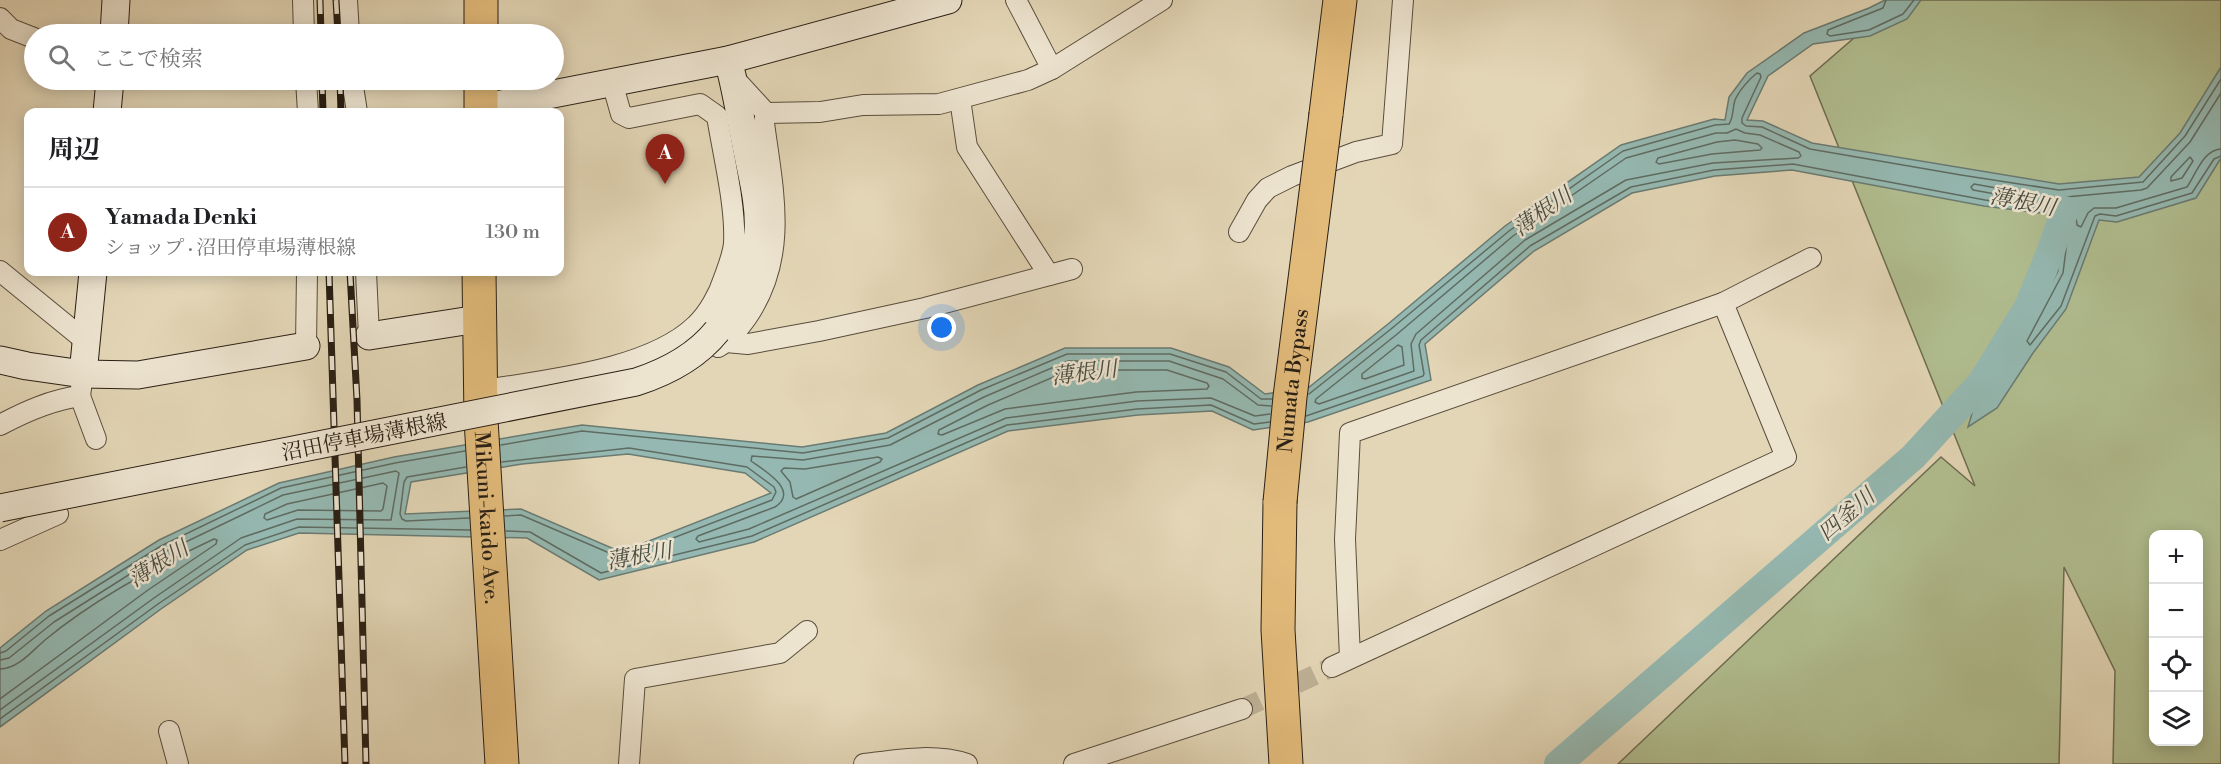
<!DOCTYPE html>
<html lang="ja">
<meta charset="utf-8">
<style>
:root{--surface:#fff;--page:#f2f2f2;--text:#202124;--muted:#757577;--line:#e0e0e0;--accent:#8f2418}
body{margin:0;font-family:"Libre Bodoni","Noto Serif JP",serif;background:var(--page);color:var(--text)}
.controls{position:absolute;right:18px;bottom:18px;display:grid;overflow:hidden;border-radius:12px;box-shadow:0 3px 15px #0003}
.controls button{width:54px;height:54px;display:grid;place-items:center;padding:0;border:0;border-bottom:2px solid var(--line);background:var(--surface);color:var(--text);font:30px sans-serif}
.you{position:absolute;left:942px;top:328px;width:21px;height:21px;margin:-15px;border:4px solid #fff;border-radius:50%;background:#1a73e8;box-shadow:0 0 0 9px #1a73e833}
.badge{display:grid;place-items:center;width:39px;height:39px;border-radius:50%;background:var(--accent);color:#fff;font-size:20px;font-weight:700}
.pin{position:absolute;translate:-50% -50px;filter:drop-shadow(0 2px 3px #0008)}
.pin::after{content:'';position:absolute;top:32px;width:21px;height:18px;background:inherit;clip-path:polygon(0 0,100% 0,50% 100%)}
.list{margin:0;padding:0;list-style:none}
h2{display:flex;justify-content:space-between;align-items:center;height:78px;margin:0;padding:0 24px;font-size:26px}
h2 small{font-size:20px;font-weight:400;color:var(--muted)}
.list li{display:grid;grid-template-columns:39px 1fr auto;gap:18px;align-items:center;box-sizing:border-box;height:90px;padding:0 24px;border-top:2px solid var(--line)}
.list b{display:block;font-size:22px;white-space:nowrap}
.list p{margin:0;font-size:20px;white-space:nowrap;color:var(--muted)}
.list em{font-size:20px;font-style:normal;color:var(--muted)}
.icon{flex:none;width:33px;height:33px;fill:none;stroke:currentColor;stroke-width:2;stroke-linecap:round;stroke-linejoin:round}
.map{position:relative;flex:none;width:2221px;height:764px;overflow:hidden}
.search{position:absolute;background:var(--surface);box-shadow:0 3px 15px #0003;left:24px;top:24px;width:540px;height:66px;display:flex;align-items:center;gap:15px;box-sizing:border-box;padding:0 21px;border-radius:33px;color:var(--muted);font-size:22px}
.panel{position:absolute;background:var(--surface);box-shadow:0 3px 15px #0003;left:24px;top:108px;width:540px;height:168px;border-radius:12px}
.map>svg:first-child{display:block}
</style>
<div class="map">
<svg width="2221" height="764" viewBox="0 0 2221 764">
<rect width="100%" height="100%" fill="#e3d6b6"/>
<filter id="stains"><feTurbulence type="fractalNoise" baseFrequency=".00333" numOctaves="4"/><feColorMatrix values="0 0 0 0 .2 0 0 0 0 .09 0 0 0 0 .02 0 0 0 .5 -.17"/></filter>
<radialGradient id="worn" r=".72"><stop offset=".6" stop-color="#630" stop-opacity="0"/><stop offset="1" stop-color="#630" stop-opacity=".3"/></radialGradient>
<path fill="#b1be90" stroke="#6d6e52" stroke-width="1.5" fill-rule="evenodd" d="M1898 0H2221V764H2113L2115 671 2064 567 2059 764H1618L1941 457 1975 486 1810 76ZM2154 534H2198V742H2154Z"/>
<path fill="#95b9b2" stroke="#6a7b73" stroke-width="1.5" fill-rule="evenodd" d="M1885 0H1921L1907 19 1870 36 1813 44 1768 76 1747 120 1763 121 1812 143 2059 184 2139 177 2180 133 2221 67V158L2196 198 2117 222 2099 220 2066 309 2033 353 1997 408 1968 427 1973 410 2008 364 2058 271 2064 216 1984 206 1792 170 1715 176 1632 193 1534 251 1425 344 1431 380 1308 422 1253 430 1212 411 1138 415 1008 431 754 542 599 580 527 538 299 533 247 550 161 609 0 727V648L46 611 159 540 279 483 394 457 582 425 802 447 886 433 978 385 1065 348H1171L1229 367 1265 394 1308 388 1388 324 1505 226 1621 145 1714 119 1725 120 1729 97 1747 73 1804 33 1869 8ZM628 454 745 473 771 493 621 552 521 509 405 514 411 482 522 464Z"/>
<g fill="none" stroke-linecap="round" stroke-linejoin="round">
<g stroke="#5f6c63" stroke-width="1.5">
<polyline points="1886,0 1883,8 1828,30 1827,34 1830,36 1869,30 1903,14 1914,0"/>
<path d="M2221 93 2190 142 2147 188 2141 190 2066 197 2064 200 2075 210 2077 225 2081 227 2088 213 2094 208H2116L2187 187C2196 174 2203 150 2221 149"/>
<polygon points="1736,129 1745,133 1760,135 1799,152 1801,156 1798,158 1713,163 1626,180 1525,240 1416,334 1411,344 1414,371 1319,404 1315,402 1316,399 1396,335 1513,236 1626,158 1716,133 1727,133"/>
<polygon points="1735,140 1758,144 1762,148 1760,150 1712,154 1659,164 1656,162 1658,158 1717,142"/>
<polygon points="2190,157 2193,161 2182,178 2171,181 2171,177"/>
<polygon points="1974,184 2002,189 2004,192 2001,195 1973,190 1971,187"/>
<polygon points="1398,345 1402,347 1404,365 1365,379 1362,378 1362,374"/>
<polygon points="1070,370 1167,370 1207,383 1209,386 1207,389 1136,392 1005,409 942,435 938,434 939,430 988,405"/>
<path d="M1309 394 1391 329 1509 231 1623 151 1715 125 1729 124C1734 117 1732 109 1735 100 1739 91 1749 79 1757 73L1760 74 1761 77 1742 118V123L1746 126 1762 127 1810 149 1961 175 2059 190 2143 182 2185 136 2221 79"/>
<path d="M1270 414 1255 416 1211 398 1137 401 1006 418 749 529 699 542 696 539 698 536 775 507C800 491 764 470 751 461L752 456 803 460 890 445 984 397 1068 361H1169L1223 379 1258 405 1271 406"/>
<polyline points="1306,416 1423,376 1424,374 1419,345 1421,340 1530,246 1631,187 1714,170 1793,164 1985,200 2065,210 2070,218 2063,273 2027,341 2030,345 2061,306 2095,216 2100,214 2116,216 2192,193 2214,159 2221,156"/>
<polyline points="501,445 582,431 803,453 888,438 981,390 1067,354 1170,354 1226,372 1261,399 1272,399"/>
<polygon points="878,457 882,459 880,462 796,499 793,497 790,482 781,471 784,468 805,469"/>
<polyline points="502,462 629,448 747,467 774,487 776,492 772,500 621,558 521,515 505,516"/>
<polyline points="466,467 407,477 404,482 400,514 402,519 406,521 469,518"/>
<polygon points="383,483 387,486 383,509 381,511 298,510 267,520 264,518 265,514 287,504"/>
<polyline points="506,531 530,532 601,573 752,536 1007,425 1137,409 1211,405 1254,424 1270,422"/>
<polyline points="0,653 6,651 49,616 161,546 281,488 395,463 465,451"/>
<polyline points="0,660 9,658 54,622 165,552 283,495 396,471 399,473 391,520 297,519 241,538 154,598 0,710"/>
<path d="M0 669C18 669 32 651 45 640 92 601 158 565 214 539L217 540 216 544 148 590 0 699"/>
<polyline points="0,719 158,604 245,545 299,527 470,530"/>
</g>
<polyline stroke="#95b9b2" stroke-width="28" points="1558,764 1913,457 1981,383 2028,307 2050,253 2065,210"/>
<polyline stroke="#beb196" stroke-width="20" stroke-dasharray="20 10" stroke-linecap="butt" points="1242,709 1332,667"/>
<defs>
<g id="street">
<polyline points="303,0 304,34"/>
<polyline points="347,0 349,34"/>
<polyline points="1016,0 1052,69"/>
<polyline points="0,18 11,29 34,38"/>
<polyline points="733,77 766,113 820,112 863,105 939,104 1028,80 1052,69 1162,0"/>
<polyline points="306,80 308,112"/>
<polyline points="352,80 357,112"/>
<polyline points="960,99 967,147 1049,275"/>
<polyline points="1239,232 1257,200 1268,188 1292,176 1356,152 1392,144 1403,0"/>
<polyline points="0,271 87,342"/>
<polyline points="366,272 369,336"/>
<polyline points="726,342 748,344 819,331 925,308 1072,269"/>
<polyline points="306,346 307,272"/>
<path d="M718 347C730 340 739 328 747 317 789 256 773 191 764 123L766 113"/>
<path d="M480 391C543 380 649 371 696 325 708 314 719 294 724 278 728 267 733 255 734 243 736 206 723 154 717 116L700 104 629 118 621 114 612 82"/>
<polyline points="80,396 96,439"/>
<path d="M0 425C26 411 51 400 80 396L83 374"/>
<polyline points="0,540 58,514"/>
<polyline points="1350,658 1345,539 1350,433 1723,303 1811,258"/>
<polyline points="1332,667 1786,457 1723,303"/>
<polyline points="169,731 178,764"/>
<polyline points="629,764 635,679 780,653 807,631"/>
<path d="M864 764C897 760 934 753 967 764"/>
<polyline points="1074,764 1242,709"/>
</g>
<g id="secondary">
<polyline points="114,34 116,0"/>
<polyline points="481,108 728,60 948,0"/>
<polyline points="107,112 110,80"/>
<path d="M717 331C740 304 756 267 758 231 760 203 751 173 746 145 740 117 736 88 728 60"/>
<polyline points="369,336 478,319"/>
<polyline points="0,360 27,366 83,374 93,272"/>
<polyline points="83,374 138,375 306,346"/>
</g>
<g id="highway">
<polyline points="481,34 481,0"/>
<polyline points="481,112 481,80"/>
<polyline points="1326,114 1340,0"/>
<path id="s1" d="M479 272 481 420 502 764"/>
<polyline points="1280,502 1278,630 1286,764"/>
</g>
</defs>
<use href="#street" stroke="#584d3c" stroke-width="22"/>
<use href="#secondary" stroke="#291f14" stroke-width="29"/>
<use href="#highway" stroke="#291f14" stroke-width="35"/>
<use href="#street" stroke="#ede4d0" stroke-width="20"/>
<use href="#secondary" stroke="#ede4d0" stroke-width="27"/>
<use href="#highway" stroke="#e2bb7b" stroke-width="33"/>
<defs>
<g id="rail">
<polyline points="320,0 321,34"/>
<polyline points="336,0 338,34"/>
<polyline points="322,80 323,112"/>
<polyline points="340,80 341,112"/>
<polyline points="329,272 345,764"/>
<polyline points="350,272 357,400 366,764"/>
</g>
</defs>
<use href="#rail" stroke="#291f14" stroke-width="7"/>
<use href="#rail" stroke="#ede4d0" stroke-width="4.5" stroke-dasharray="14" stroke-linecap="butt"/>
<defs>
<path id="secondary-bridge" d="M0 508 636 382C667 372 696 357 717 331"/>
<g id="highway-bridge">
<path id="s2" d="M1280 502 1290 397 1326 114"/>
</g>
</defs>
<use href="#secondary-bridge" stroke="#291f14" stroke-width="29" stroke-linecap="butt"/>
<use href="#highway-bridge" stroke="#291f14" stroke-width="35" stroke-linecap="butt"/>
<use href="#secondary-bridge" stroke="#ede4d0" stroke-width="27"/>
<use href="#highway-bridge" stroke="#e2bb7b" stroke-width="33"/>
</g>
<g text-anchor="middle" stroke-width="5" stroke-linejoin="round" paint-order="stroke">
<g font-size="21" fill="#291f14" stroke="#ede4d0">
<text dy="7" stroke="none"><textPath href="#s2" startOffset="122">Numata Bypass</textPath></text>
<text transform="translate(364 437) rotate(-11)" y="7">沼田停車場薄根線</text>
<text dy="7" stroke="none"><textPath href="#s1" startOffset="246">Mikuni-kaido Ave.</textPath></text>
</g>
<g font-size="22" font-style="italic" fill="#494d43" stroke="#ede4d0">
<text transform="translate(2023 201) rotate(11)" y="8">薄根川</text>
<text transform="translate(1542 211) rotate(-35)" y="8">薄根川</text>
<text transform="translate(1084 372) rotate(-7)" y="8">薄根川</text>
<text transform="translate(1846 514) rotate(-41)" y="8">四釜川</text>
<text transform="translate(639 555) rotate(-10)" y="8">薄根川</text>
<text transform="translate(158 563) rotate(-32)" y="8">薄根川</text>
</g>
</g>
<rect width="100%" height="100%" filter="url(#stains)"/>
<rect width="100%" height="100%" fill="url(#worn)"/>
</svg>
<div class="controls">
<button>+</button>
<button>−</button>
<button><svg class="icon" aria-label="locate" viewBox="0 0 24 24"><circle cx="12" cy="12" r="6"/><path d="M12 2v4M12 18v4M2 12h4M18 12h4"/></svg></button>
<button><svg class="icon" aria-label="layers" viewBox="0 0 24 24"><path d="M12 4l9 5-9 5-9-5zM3 14l9 5 9-5"/></svg></button>
</div>
<div class="you"></div>
<div class="pin badge" style="left:665px;top:184px">A</div>
<div class="search"><svg class="icon" aria-label="search" viewBox="0 0 24 24"><circle cx="10" cy="10" r="6"/><path d="M15 15l6 6"/></svg>ここで検索</div>
<section class="panel">
<h2>周辺<small></small></h2>
<ul class="list">
<li><span class="badge">A</span><div><b>Yamada Denki</b><p>ショップ · 沼田停車場薄根線</p></div><em>130 m</em></li>
</ul>
</section>
</div>
